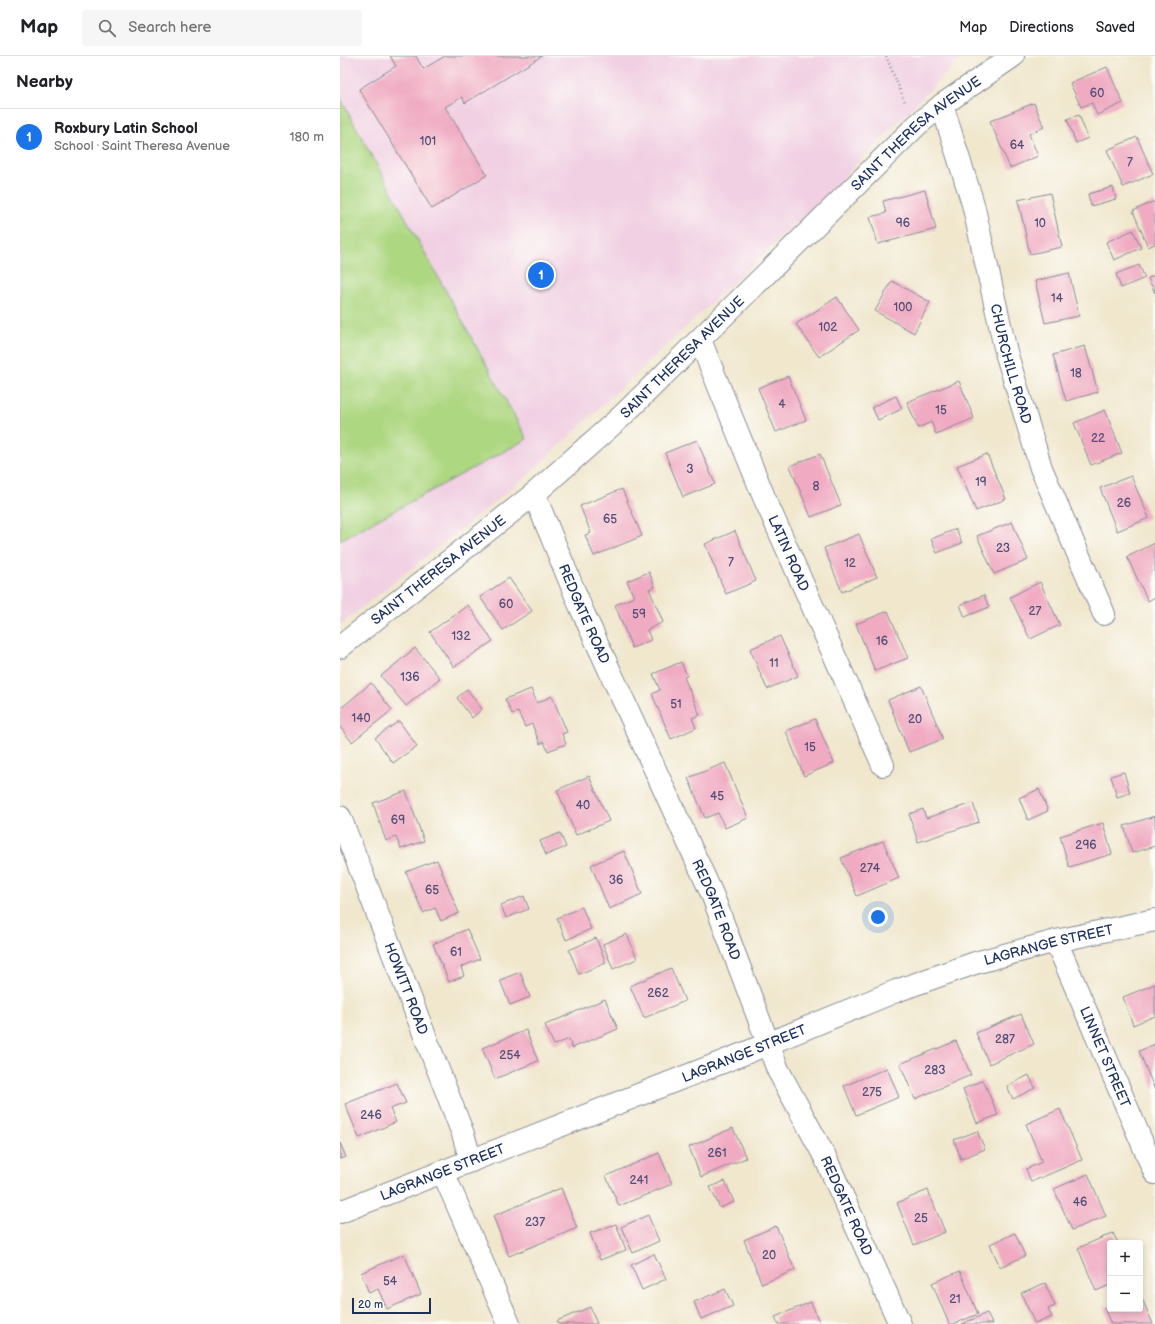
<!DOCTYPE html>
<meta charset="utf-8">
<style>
:root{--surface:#fff;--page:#f6f6f6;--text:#202124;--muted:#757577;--line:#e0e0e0;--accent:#1a73e8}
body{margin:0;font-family:"Balsamiq Sans",sans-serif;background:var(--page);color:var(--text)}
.controls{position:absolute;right:12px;bottom:12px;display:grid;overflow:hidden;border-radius:4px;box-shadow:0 2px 6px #0003}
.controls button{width:36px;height:36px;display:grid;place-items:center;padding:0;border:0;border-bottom:1px solid var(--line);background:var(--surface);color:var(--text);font:20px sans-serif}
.scale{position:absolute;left:12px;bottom:10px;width:79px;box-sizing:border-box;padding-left:4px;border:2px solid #1b2f5e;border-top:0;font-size:11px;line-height:14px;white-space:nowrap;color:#1b2f5e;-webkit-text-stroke:3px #fdfcf7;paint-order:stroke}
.you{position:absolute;left:538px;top:861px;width:14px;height:14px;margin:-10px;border:3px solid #fff;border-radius:50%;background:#1a73e8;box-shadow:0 0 0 6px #1a73e833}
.badge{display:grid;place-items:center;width:26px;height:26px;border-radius:50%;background:var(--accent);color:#fff;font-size:13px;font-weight:700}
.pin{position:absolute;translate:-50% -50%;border:2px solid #fff;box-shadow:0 1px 4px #0006}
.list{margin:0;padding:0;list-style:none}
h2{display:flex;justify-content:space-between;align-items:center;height:52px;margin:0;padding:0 16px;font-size:17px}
h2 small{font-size:13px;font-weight:400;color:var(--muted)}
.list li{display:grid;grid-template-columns:26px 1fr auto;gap:12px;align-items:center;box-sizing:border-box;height:56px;padding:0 16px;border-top:1px solid var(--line)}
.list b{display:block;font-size:15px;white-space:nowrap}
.list p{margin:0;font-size:13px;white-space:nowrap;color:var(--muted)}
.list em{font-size:13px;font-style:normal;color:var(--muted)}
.icon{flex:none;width:22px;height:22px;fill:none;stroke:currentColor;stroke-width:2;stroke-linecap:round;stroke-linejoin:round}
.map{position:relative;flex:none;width:815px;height:1268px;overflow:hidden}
header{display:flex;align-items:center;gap:24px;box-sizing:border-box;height:56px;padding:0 20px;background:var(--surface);border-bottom:1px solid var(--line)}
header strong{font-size:19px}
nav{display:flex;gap:22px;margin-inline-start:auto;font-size:14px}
.search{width:280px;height:36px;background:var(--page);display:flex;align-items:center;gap:10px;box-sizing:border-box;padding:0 14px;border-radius:4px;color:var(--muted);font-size:15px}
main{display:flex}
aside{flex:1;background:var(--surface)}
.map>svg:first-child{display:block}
</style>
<header>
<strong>Map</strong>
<div class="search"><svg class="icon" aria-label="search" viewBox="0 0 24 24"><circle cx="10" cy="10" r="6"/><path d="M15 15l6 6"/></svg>Search here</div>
<nav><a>Map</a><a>Directions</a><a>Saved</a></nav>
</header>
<main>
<aside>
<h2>Nearby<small></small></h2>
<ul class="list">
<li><span class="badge">1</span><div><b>Roxbury Latin School</b><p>School · Saint Theresa Avenue</p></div><em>180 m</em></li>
</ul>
</aside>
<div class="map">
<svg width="815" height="1268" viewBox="0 0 815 1268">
<rect width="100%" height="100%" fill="#fdfcf7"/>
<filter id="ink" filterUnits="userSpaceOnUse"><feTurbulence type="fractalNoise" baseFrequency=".025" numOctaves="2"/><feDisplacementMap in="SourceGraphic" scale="8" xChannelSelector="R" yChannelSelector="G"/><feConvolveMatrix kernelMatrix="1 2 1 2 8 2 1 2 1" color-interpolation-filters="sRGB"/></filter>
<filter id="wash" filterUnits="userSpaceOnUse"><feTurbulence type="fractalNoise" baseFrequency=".012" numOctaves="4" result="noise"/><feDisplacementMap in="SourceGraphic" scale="16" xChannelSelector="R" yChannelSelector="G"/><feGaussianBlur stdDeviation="0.9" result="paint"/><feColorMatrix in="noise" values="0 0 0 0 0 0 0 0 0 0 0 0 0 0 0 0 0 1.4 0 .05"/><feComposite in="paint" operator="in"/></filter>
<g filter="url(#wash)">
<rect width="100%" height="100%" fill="#f0e7cd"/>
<polygon fill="#f1d0e3" points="0,0 623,0 481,144 186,421 0,569"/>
<polygon fill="#aed781" stroke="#648370" points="0,42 187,383 0,484"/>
<g id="blocks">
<g fill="#f0abc2">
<polygon points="50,0 76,0 83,13 105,0 202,0 125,47 122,41 105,51 147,119 92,153 19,33 56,10"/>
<polygon points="767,11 783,47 757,59 752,47 741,51 730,27"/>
<polygon points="694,47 704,71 689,78 698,100 670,112 650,65"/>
<polygon points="739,59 748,82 736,87 727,63"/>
<polygon points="797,81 813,118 783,131 767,94"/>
<polygon points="773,131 776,143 751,150 748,138"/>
<polygon points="585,134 596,173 538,188 530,161 546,157 543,145"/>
<polygon points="710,137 722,191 690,198 678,144"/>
<polygon points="815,145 815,188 808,191 793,155"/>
<polygon points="793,174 801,192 774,204 766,186"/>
<polygon points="799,209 805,222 781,232 776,218"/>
<polygon points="729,217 739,260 705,267 695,225"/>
<polygon points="815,219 815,237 808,222"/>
<polygon points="552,225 590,246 574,277 535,255"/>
<polygon points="497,241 519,274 479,301 456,268"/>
<polygon points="745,290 758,336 726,345 713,299"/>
<polygon points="448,320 466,364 436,376 418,332"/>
<polygon points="619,325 634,362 596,378 591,366 578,372 567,346"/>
<polygon points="556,340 562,353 538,364 532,351"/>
<polygon points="765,354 782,397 751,409 734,367"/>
<polygon points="357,384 375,428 343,441 325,397"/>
<polygon points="480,398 501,449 471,461 450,410"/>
<polygon points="647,398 666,443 636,455 617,410"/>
<polygon points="791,420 809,462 777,475 760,432"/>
<polygon points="282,433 302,480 254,500 245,479 251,477 240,450"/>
<polygon points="672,466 688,504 654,518 637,480"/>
<polygon points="616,473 622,487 597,497 591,483"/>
<polygon points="395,475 416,525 386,538 365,488"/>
<polygon points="519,478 537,521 502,536 484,492"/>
<polygon points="815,487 815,541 808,545 787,501"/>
<polygon points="309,516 315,531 309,533 323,566 307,574 311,584 292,592 275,549 294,541 287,525"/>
<polygon points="169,522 192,555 163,574 140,541"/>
<polygon points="700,526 720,569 690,583 670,541"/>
<polygon points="644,539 649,551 625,561 620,549"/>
<polygon points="128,549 153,585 114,611 90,576"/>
<polygon points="548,555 568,602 535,615 516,568"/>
<polygon points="440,580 458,620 427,633 410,593"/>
<polygon points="75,592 100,622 66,650 41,620"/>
<polygon points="341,606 347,620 344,621 360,659 352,662 356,672 331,683 312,638 320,634 313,618"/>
<polygon points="31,627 52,654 12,686 0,671 0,653"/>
<polygon points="581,630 603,683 569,696 548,644"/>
<polygon points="127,633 142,653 132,662 117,642"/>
<polygon points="191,633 197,647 212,640 227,676 222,678 226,688 208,695 204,686 200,688 192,668 185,671 178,656 172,658 165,643"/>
<polygon points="475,663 494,707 464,720 446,675"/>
<polygon points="59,665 77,690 53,707 35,682"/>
<polygon points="385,707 408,762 385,772 378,757 365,762 348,722"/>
<polygon points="784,716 790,737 777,741 771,720"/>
<polygon points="249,720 269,765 236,779 217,734"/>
<polygon points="699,733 708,755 688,764 679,742"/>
<polygon points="66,735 84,785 61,793 56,781 46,785 33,747"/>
<polygon points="633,747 639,766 578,786 569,758 583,753 586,762"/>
<polygon points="815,760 815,790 792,797 784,770"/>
<polygon points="763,767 772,798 729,811 720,780"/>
<polygon points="220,777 226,791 206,799 200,785"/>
<polygon points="543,785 559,822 517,840 501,802"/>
<polygon points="284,795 302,838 269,853 251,809"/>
<polygon points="97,804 119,857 101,865 95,852 83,857 66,816"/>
<polygon points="184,840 189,853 166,862 161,849"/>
<polygon points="242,851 251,873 226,884 217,862"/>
<polygon points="127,873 140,903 121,911 124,920 109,926 93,888"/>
<polygon points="287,878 297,903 273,913 263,888"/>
<polygon points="256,882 266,907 239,918 229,894"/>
<polygon points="331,912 345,945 304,962 290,930"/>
<polygon points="180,916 190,941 170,949 160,924"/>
<polygon points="815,928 815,960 793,969 783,941"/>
<polygon points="265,943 278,973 232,992 229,983 214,989 205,969"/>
<polygon points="681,958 694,988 649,1008 636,977"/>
<polygon points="186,974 198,1005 155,1023 142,992"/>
<polygon points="616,985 631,1019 575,1043 560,1008"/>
<polygon points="815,988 815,1034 799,995"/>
<polygon points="547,1012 559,1041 516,1059 504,1030"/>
<polygon points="689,1019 695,1032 673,1043 667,1030"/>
<polygon points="643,1024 658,1059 637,1067 623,1033"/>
<polygon points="57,1027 66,1047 50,1053 56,1066 19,1082 5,1048"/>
<polygon points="720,1053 742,1104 691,1126 686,1113 702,1106 686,1068"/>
<polygon points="393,1072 406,1102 361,1121 349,1091"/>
<polygon points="637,1075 645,1093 621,1103 614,1084"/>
<polygon points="0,1087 6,1101 0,1103"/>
<polygon points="319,1097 332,1128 279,1150 266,1120"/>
<polygon points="748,1118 766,1160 732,1174 714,1133"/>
<polygon points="385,1125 394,1146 380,1152 370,1131"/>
<polygon points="221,1132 237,1172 169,1200 153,1160"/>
<polygon points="588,1134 605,1176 574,1189 557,1147"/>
<polygon points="308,1159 319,1185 293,1197 281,1171"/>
<polygon points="276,1168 286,1194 260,1204 250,1177"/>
<polygon points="436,1170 455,1214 422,1228 404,1184"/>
<polygon points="675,1177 685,1200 660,1211 650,1188"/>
<polygon points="773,1177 778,1187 770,1187 770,1229 756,1235 738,1192"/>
<polygon points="64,1198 81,1238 47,1253 38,1233 29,1237 21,1217"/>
<polygon points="314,1198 326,1223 302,1234 291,1209"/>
<polygon points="620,1215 638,1258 614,1268 609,1268 592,1227"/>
<polygon points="705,1227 715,1250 708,1253 712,1261 695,1268 681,1237"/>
<polygon points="385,1233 393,1250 361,1263 354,1246"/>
<polygon points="800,1238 813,1268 771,1268 764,1252 770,1250 770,1253 800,1253"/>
<polygon points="471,1246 480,1268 438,1268 435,1261"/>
<polygon points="250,1251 257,1268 218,1268 217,1265"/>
<polygon points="647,1257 652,1268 622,1268"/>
</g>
</g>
</g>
<g filter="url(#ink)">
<use href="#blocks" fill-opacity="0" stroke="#868b96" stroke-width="1"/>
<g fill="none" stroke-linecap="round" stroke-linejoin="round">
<defs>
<g id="minor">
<path id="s1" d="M602 49 633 148 666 296 701 412 764 558"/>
<path id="s2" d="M360 284 424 441 543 709"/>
<path id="s3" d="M194 438 241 552 372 838 438 1014 485 1101 560 1268"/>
<path id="s4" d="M0 591 194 438 283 359 577 69 602 49 673 0"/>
<path id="s5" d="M0 761 123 1078 131 1105"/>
<path id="s6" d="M716 885 815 1117"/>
<polyline points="103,1116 169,1268"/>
</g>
<g id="secondary">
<path id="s7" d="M0 1156 408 996 556 935 635 907 716 885 815 864"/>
</g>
</defs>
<use href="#minor" stroke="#868b96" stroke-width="24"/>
<use href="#secondary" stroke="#868b96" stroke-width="24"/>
<polyline stroke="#868b96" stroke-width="2.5" stroke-dasharray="1 3" stroke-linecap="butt" points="546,0 565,46"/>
<use href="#minor" stroke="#fff" stroke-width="22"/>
<use href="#secondary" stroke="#fff" stroke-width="22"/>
</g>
</g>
<g text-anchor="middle" stroke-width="4" stroke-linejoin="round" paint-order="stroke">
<g font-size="12" fill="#504e77">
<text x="757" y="41">60</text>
<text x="88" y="89">101</text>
<text x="677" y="93">64</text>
<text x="790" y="110">7</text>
<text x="563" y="171">96</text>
<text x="700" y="171">10</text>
<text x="717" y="246">14</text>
<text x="563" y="255">100</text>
<text x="488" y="275">102</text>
<text x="736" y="321">18</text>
<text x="442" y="352">4</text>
<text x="601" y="358">15</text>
<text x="758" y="386">22</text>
<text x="350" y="417">3</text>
<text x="641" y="430">19</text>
<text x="476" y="434">8</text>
<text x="784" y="451">26</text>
<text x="270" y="467">65</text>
<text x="663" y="496">23</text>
<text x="391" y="510">7</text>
<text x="510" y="511">12</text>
<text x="166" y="552">60</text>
<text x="695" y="559">27</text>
<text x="299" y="562">59</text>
<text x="121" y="584">132</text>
<text x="542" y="589">16</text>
<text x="434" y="611">11</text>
<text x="70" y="625">136</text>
<text x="336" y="652">51</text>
<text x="21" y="666">140</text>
<text x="575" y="667">20</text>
<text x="470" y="695">15</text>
<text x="377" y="744">45</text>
<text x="243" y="753">40</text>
<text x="58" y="768">69</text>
<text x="746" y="793">296</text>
<text x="530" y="816">274</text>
<text x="276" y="828">36</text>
<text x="92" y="838">65</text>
<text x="116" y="900">61</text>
<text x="318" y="941">262</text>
<text x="665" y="987">287</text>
<text x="170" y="1003">254</text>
<text x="595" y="1018">283</text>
<text x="532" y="1040">275</text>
<text x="31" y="1063">246</text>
<text x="377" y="1101">261</text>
<text x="299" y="1128">241</text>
<text x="740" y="1150">46</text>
<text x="581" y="1166">25</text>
<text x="195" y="1170">237</text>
<text x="429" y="1203">20</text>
<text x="50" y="1229">54</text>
<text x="615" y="1247">21</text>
</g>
<g font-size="14" fill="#1b2f5e" stroke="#fdfcf7">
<text dy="5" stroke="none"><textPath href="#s4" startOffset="773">SAINT THERESA AVENUE</textPath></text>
<text dy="5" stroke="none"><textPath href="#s4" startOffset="449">SAINT THERESA AVENUE</textPath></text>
<text dy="5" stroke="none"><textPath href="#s1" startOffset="268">CHURCHILL ROAD</textPath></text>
<text dy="5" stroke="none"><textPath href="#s2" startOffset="231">LATIN ROAD</textPath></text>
<text dy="5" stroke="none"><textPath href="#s4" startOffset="125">SAINT THERESA AVENUE</textPath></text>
<text dy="5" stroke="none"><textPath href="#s3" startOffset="130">REDGATE ROAD</textPath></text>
<text dy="5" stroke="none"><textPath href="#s3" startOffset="454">REDGATE ROAD</textPath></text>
<text dy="5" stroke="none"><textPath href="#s7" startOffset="758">LAGRANGE STREET</textPath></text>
<text dy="5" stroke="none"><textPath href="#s5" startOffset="184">HOWITT ROAD</textPath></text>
<text dy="5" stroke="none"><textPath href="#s7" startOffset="434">LAGRANGE STREET</textPath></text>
<text dy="5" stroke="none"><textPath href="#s6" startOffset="126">LINNET STREET</textPath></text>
<text dy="5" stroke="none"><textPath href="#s7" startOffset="110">LAGRANGE STREET</textPath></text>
<text dy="5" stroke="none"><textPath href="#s3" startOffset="778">REDGATE ROAD</textPath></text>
</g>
</g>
</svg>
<div class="controls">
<button>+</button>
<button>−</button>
</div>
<div class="scale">20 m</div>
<div class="you"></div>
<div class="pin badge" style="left:201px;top:219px">1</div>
</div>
</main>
